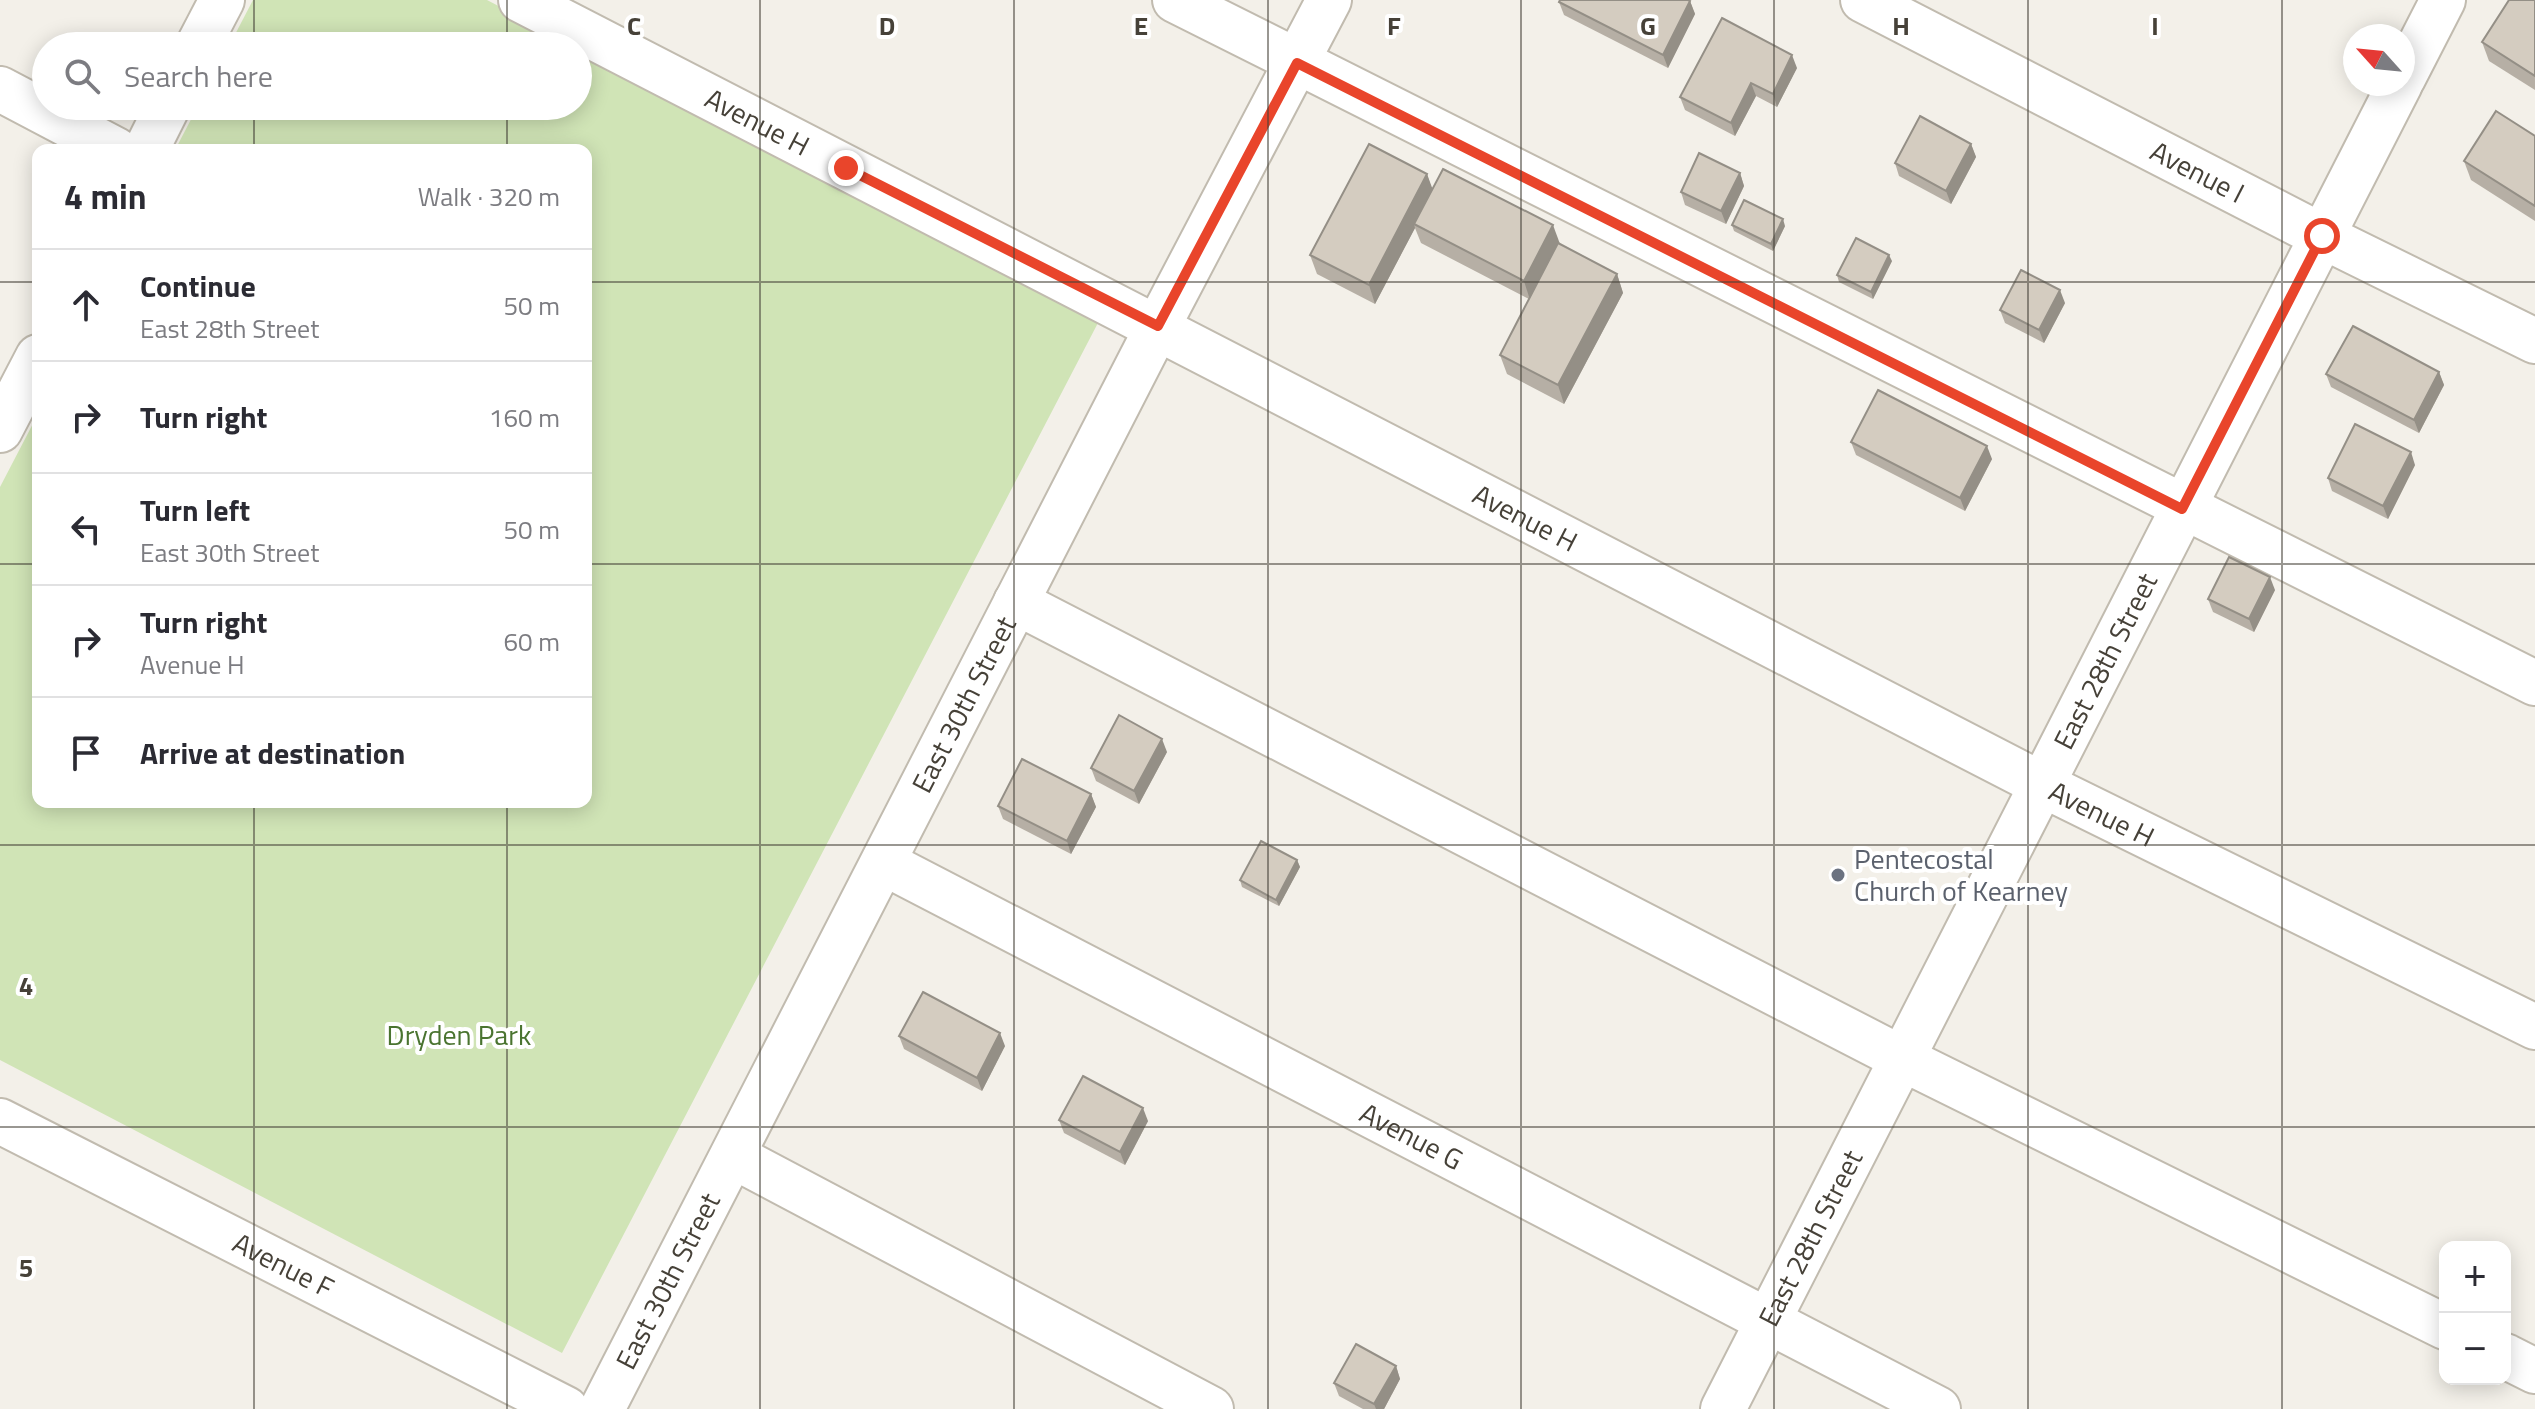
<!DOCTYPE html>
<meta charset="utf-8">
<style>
:root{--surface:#fff;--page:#f2f2f3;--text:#2b2b33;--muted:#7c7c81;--line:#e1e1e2}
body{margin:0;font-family:"Titillium Web",sans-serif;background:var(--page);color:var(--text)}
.controls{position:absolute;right:24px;bottom:24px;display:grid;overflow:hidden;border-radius:16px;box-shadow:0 4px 20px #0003}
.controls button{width:72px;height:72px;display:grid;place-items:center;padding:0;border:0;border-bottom:2px solid var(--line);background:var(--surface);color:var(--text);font:40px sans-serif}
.compass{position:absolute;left:2343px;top:24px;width:72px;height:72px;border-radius:50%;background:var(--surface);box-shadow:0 4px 20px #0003;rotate:297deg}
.stop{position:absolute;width:24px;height:24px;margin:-18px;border:6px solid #e9452b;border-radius:50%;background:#fff}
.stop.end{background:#e9452b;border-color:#fff;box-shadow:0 2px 8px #0008}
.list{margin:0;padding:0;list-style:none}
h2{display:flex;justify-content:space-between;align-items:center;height:104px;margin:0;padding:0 32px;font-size:34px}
h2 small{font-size:26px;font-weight:400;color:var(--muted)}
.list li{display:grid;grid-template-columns:52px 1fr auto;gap:24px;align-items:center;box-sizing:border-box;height:112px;padding:0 32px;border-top:2px solid var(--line)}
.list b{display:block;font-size:30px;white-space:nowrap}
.list p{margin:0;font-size:26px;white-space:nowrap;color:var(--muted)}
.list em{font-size:26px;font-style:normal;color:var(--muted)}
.icon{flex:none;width:44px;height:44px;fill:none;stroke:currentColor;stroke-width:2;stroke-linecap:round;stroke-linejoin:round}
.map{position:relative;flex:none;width:2535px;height:1409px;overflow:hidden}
.search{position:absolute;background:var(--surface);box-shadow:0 4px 20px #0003;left:32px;top:32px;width:560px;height:88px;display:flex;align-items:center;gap:20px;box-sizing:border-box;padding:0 28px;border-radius:44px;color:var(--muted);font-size:30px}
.panel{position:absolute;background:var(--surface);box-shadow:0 4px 20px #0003;left:32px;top:144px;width:560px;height:664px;border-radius:16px}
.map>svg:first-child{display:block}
</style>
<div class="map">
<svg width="2535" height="1409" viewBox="0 0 2535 1409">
<rect width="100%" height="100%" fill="#f3f0e9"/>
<g fill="#d0e4b6">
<polygon points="253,0 487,0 575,46 229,46"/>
<polygon points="578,47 1100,319 562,1353 0,1060 0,487 38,414 38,802 586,802 586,150 175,150 198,106 578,106"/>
</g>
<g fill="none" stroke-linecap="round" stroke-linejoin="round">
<defs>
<g id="minor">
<path id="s1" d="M521 0 2041 784 2535 1027"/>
<polyline points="1175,0 2535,683"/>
<path id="s2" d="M1863 0 2322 236 2535 341"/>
<polyline points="198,46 222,0"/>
<polyline points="2403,78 2443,0"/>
<polyline points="0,89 116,150"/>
<polyline points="146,150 168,106"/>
<polyline points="0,430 38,357"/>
<polyline points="1016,602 1901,1058 2445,1327"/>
<path id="s3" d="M884 863 1938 1409"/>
<path id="s4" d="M0 1121 566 1409"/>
<polyline points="733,1156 1211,1409"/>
<polyline points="2505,1356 2535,1371"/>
<path id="s5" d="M602 1409 1158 326 1329 0"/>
<path id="s6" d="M1723 1409 2400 84"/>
</g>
</defs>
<use href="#minor" stroke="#c1bbaf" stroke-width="48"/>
<use href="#minor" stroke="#fff" stroke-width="44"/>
</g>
<g fill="#b6afa5">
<polygon points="2535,0 2535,90 2489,61 2482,42"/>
<polygon points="1690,1 1695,14 1668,68 1564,15 1559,2"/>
<polygon points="1797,68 1777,107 1756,96 1735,136 1685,110 1680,97"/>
<polygon points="2535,136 2535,221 2471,180 2464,161"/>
<polygon points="1971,144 1976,157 1951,204 1899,176 1895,163"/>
<polygon points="1740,173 1744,186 1726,224 1685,205 1681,192"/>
<polygon points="1427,174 1432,190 1560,244 1617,274 1623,293 1564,404 1507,374 1500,355 1529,299 1421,243 1415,228 1375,304 1317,274 1310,255"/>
<polygon points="1732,225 1785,226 1773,251 1734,231"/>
<polygon points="1892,261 1873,299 1839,282 1837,275"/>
<polygon points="2065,303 2044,343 2005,323 2000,310"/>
<polygon points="2439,372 2444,385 2419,433 2331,387 2326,374"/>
<polygon points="1851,442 1992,459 1965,511 1856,455"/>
<polygon points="2415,465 2388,519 2332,491 2328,478"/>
<polygon points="2275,590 2254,632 2213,612 2208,599"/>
<polygon points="1167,752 1139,804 1096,781 1091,768"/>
<polygon points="1091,794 1096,807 1071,854 1003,819 998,806"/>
<polygon points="1297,860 1300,867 1279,906 1242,887 1240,880"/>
<polygon points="899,1036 1005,1046 982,1091 904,1049"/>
<polygon points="1059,1120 1148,1121 1125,1165 1064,1133"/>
<polygon points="1396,1366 1400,1379 1384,1409 1363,1409 1339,1396 1334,1383"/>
</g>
<g fill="#948f86">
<polygon points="1690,1 1695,14 1668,68 1663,55"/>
<polygon points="1792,55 1797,68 1777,107 1773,94"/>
<polygon points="1751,83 1756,96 1735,136 1731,123"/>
<polygon points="1971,144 1976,157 1951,204 1946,191"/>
<polygon points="1740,173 1744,186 1726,224 1721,211"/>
<polygon points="1427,174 1434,193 1414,224 1415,228 1375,304 1369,285"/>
<polygon points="1783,219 1785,226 1773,251 1771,244"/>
<polygon points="1553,225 1560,244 1530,300 1524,281"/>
<polygon points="1889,255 1892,261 1873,299 1871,292"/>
<polygon points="1617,274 1623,293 1564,404 1558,385"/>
<polygon points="2060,290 2065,303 2044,343 2039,330"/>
<polygon points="2439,372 2444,385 2419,433 2414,420"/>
<polygon points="1987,446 1992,459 1965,511 1960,498"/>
<polygon points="2411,452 2415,465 2388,519 2383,506"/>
<polygon points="2270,577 2275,590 2254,632 2249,619"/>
<polygon points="1162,739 1167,752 1139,804 1134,791"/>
<polygon points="1091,794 1096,807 1071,854 1067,841"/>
<polygon points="1297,860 1300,867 1279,906 1276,900"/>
<polygon points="1000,1033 1005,1046 982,1091 977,1078"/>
<polygon points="1143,1108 1148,1121 1125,1165 1120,1152"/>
<polygon points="1396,1366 1400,1379 1384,1409 1376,1409 1374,1404"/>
</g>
<g fill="#d4ccc0" stroke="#948f86" stroke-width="2">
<polygon points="1560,0 1688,0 1690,1 1663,55 1559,2"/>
<polygon points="2509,0 2535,0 2535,76 2482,42"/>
<polygon points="1722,18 1792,55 1773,94 1751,83 1731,123 1680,97"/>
<polygon points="2496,111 2535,136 2535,206 2464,161"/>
<polygon points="1920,116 1971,144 1946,191 1895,163"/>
<polygon points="1369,144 1427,174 1369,285 1310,255"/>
<polygon points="1699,153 1740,173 1721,211 1681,192"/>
<polygon points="1443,169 1553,225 1524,281 1414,224"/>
<polygon points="1744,200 1783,219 1771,244 1732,225"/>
<polygon points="1856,238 1889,255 1871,292 1837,275"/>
<polygon points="1558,243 1617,274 1558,385 1500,355"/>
<polygon points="2021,270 2060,290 2039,330 2000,310"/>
<polygon points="2353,326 2439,372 2414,420 2326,374"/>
<polygon points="1878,390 1987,446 1960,498 1851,442"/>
<polygon points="2355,424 2411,452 2383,506 2328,478"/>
<polygon points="2229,557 2270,577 2249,619 2208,599"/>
<polygon points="1119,715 1162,739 1134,791 1091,768"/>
<polygon points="1022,759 1091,794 1067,841 998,806"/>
<polygon points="1261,841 1297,860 1276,900 1240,880"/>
<polygon points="923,992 1000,1033 977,1078 899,1036"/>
<polygon points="1083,1076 1143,1108 1120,1152 1059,1120"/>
<polygon points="1356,1344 1396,1366 1374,1404 1334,1383"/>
</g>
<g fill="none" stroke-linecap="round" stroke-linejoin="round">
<polyline stroke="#e9452b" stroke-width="10" points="846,168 1158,326 1297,63 2182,509 2322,236"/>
</g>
<path fill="none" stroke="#464138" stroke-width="2" stroke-opacity="0.55" d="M254 0V46M507 0V46M760 0V1409M1014 0V1409M1268 0V1409M1521 0V1409M1774 0V1409M2028 0V1409M2282 0V1409M254 106V150M507 106V150M0 282H38M586 282H2535M0 564H38M586 564H2535M254 802V1409M507 802V1409M0 845H2535M0 1127H2535"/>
<circle fill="#6b7280" stroke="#fff" stroke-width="3" cx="1838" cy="875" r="8"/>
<g text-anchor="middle" stroke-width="8" stroke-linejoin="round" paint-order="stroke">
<g font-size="28" fill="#464138" stroke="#fff">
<text dy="10" stroke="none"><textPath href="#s1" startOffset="266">Avenue H</textPath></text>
<text dy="10" stroke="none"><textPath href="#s2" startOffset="376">Avenue I</textPath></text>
<text dy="10" stroke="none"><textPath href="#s1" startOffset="1130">Avenue H</textPath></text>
<text dy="10" stroke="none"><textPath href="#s6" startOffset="840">East 28th Street</textPath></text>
<text dy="10" stroke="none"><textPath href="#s5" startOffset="792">East 30th Street</textPath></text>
<text dy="10" stroke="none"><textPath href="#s1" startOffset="1778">Avenue H</textPath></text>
<text dy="10" stroke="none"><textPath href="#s3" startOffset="594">Avenue G</textPath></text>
<text dy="10" stroke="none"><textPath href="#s6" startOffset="192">East 28th Street</textPath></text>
<text dy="10" stroke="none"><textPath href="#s4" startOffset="318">Avenue F</textPath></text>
<text dy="10" stroke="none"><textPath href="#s5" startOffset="144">East 30th Street</textPath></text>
</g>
<g font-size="28" fill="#5b616d" stroke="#fff" text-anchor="start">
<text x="1854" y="869">Pentecostal<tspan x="1854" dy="32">Church of Kearney</tspan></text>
</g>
<g font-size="28" fill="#4a7430" stroke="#fff">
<text x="459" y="1045">Dryden Park</text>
</g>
</g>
<g font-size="26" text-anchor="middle" font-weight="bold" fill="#464138" stroke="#fff" stroke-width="8" stroke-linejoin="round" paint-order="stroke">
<text x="634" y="35">C</text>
<text x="887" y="35">D</text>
<text x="1141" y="35">E</text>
<text x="1394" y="35">F</text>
<text x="1648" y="35">G</text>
<text x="1901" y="35">H</text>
<text x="2155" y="35">I</text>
<text x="26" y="995">4</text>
<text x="26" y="1277">5</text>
</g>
</svg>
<div class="controls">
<button>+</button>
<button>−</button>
</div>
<svg class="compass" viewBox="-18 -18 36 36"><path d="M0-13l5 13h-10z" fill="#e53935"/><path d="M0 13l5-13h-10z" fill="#7c7c81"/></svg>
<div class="stop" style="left:2322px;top:236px"></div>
<div class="stop end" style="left:846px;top:168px"></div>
<div class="search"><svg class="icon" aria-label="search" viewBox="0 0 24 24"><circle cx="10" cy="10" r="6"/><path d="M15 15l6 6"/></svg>Search here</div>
<section class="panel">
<h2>4 min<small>Walk · 320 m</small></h2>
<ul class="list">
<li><svg class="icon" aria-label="ahead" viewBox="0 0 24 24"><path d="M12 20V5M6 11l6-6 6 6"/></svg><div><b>Continue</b><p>East 28th Street</p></div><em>50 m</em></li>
<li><svg class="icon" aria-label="right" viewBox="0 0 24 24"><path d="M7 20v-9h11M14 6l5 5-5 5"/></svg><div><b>Turn right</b></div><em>160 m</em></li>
<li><svg class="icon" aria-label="left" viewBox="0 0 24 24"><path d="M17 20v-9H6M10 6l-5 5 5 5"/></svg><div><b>Turn left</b><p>East 30th Street</p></div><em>50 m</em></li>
<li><svg class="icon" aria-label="right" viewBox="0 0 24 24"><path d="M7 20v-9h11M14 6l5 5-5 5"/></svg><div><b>Turn right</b><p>Avenue H</p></div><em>60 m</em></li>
<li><svg class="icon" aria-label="arrive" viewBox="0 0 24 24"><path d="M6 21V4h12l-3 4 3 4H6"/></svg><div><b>Arrive at destination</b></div></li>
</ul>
</section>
</div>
